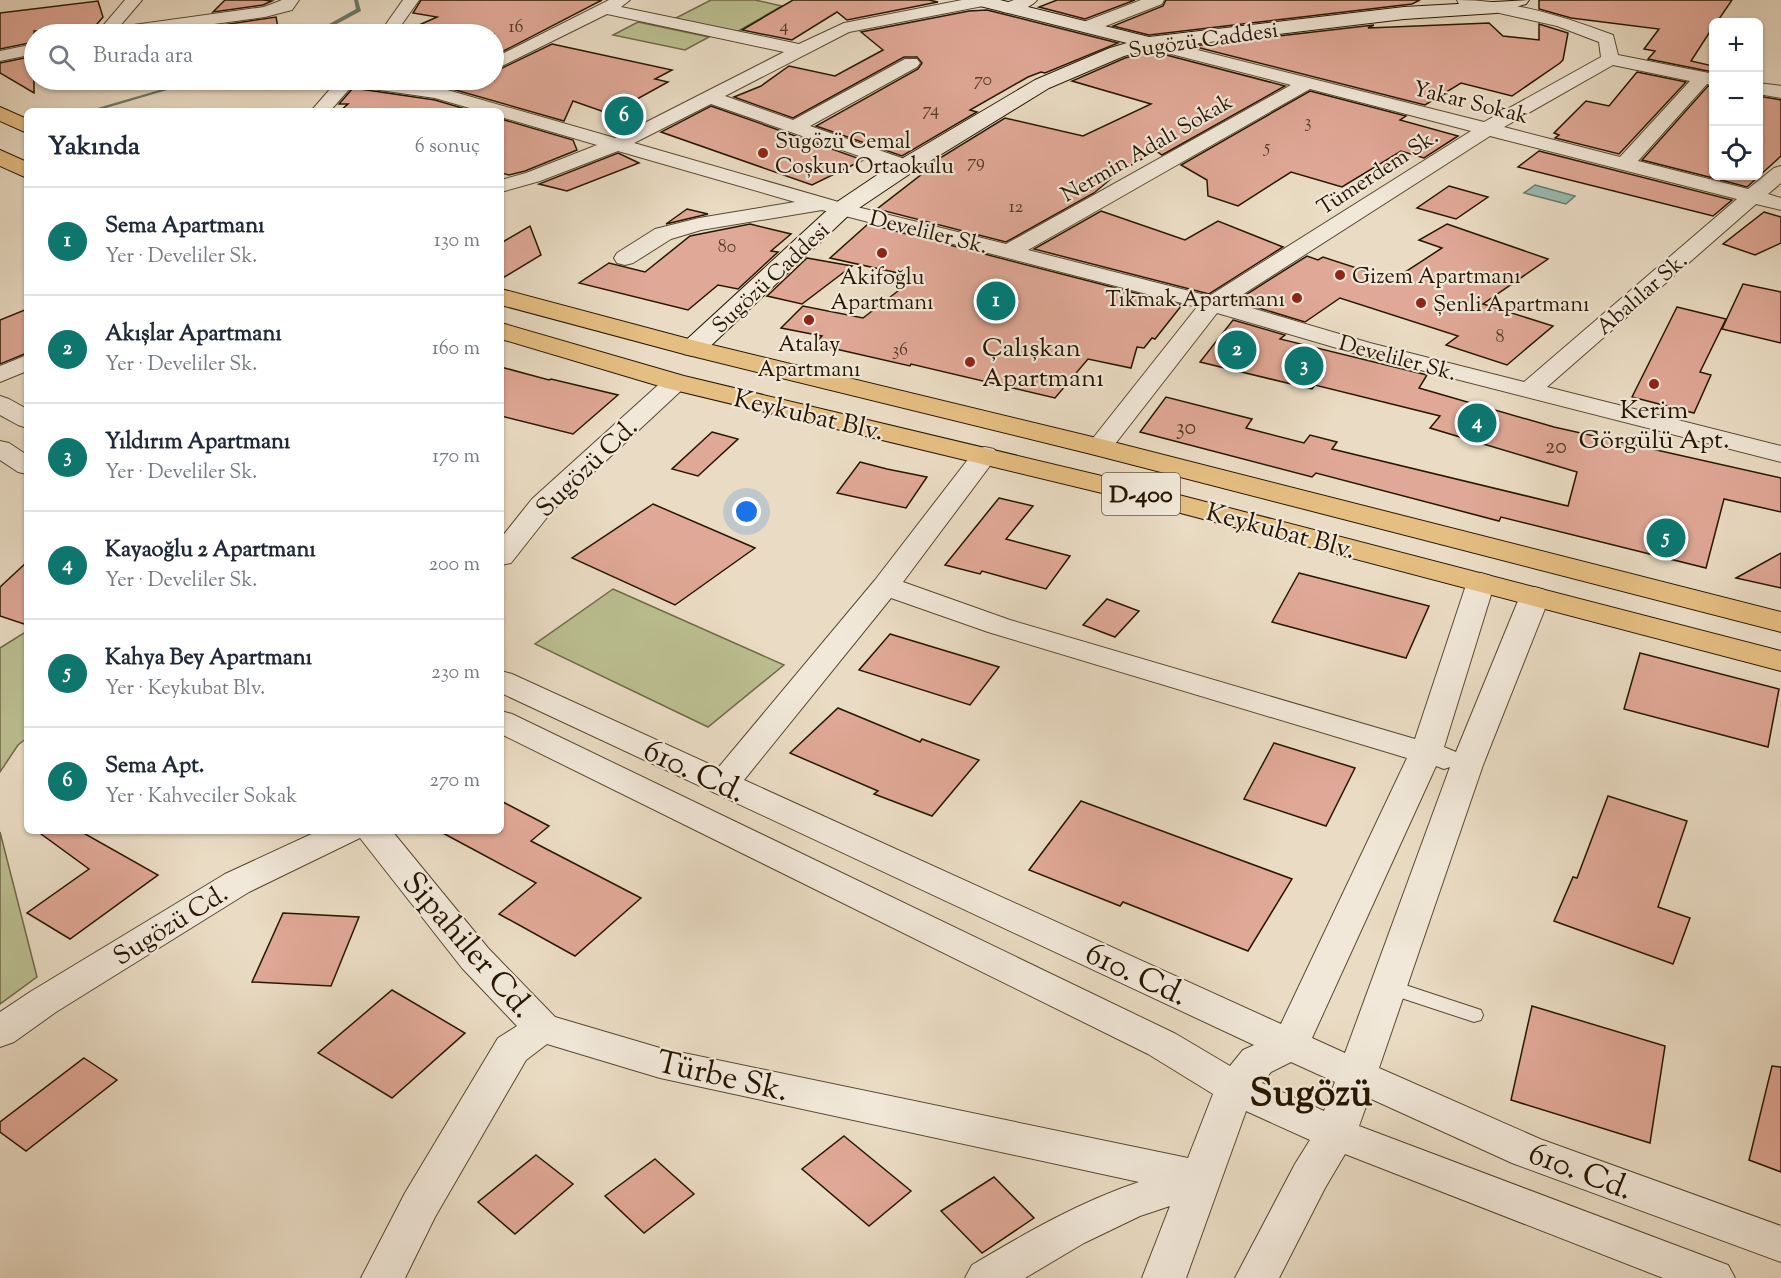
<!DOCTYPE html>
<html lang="tr">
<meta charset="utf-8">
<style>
:root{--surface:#fff;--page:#f2f2f3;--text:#1f2937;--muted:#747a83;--line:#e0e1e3;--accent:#0f766e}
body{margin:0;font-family:"Sorts Mill Goudy",serif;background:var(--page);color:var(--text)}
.controls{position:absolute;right:18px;top:18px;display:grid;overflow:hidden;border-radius:9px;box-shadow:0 2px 4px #0004}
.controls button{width:54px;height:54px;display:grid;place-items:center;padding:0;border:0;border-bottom:2px solid var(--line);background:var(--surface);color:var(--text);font:30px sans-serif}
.you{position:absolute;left:747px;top:512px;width:21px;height:21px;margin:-15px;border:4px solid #fff;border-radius:50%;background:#1a73e8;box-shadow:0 0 0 9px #1a73e833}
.badge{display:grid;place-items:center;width:39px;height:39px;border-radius:50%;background:var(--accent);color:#fff;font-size:20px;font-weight:700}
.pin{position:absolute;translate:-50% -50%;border:3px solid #fff;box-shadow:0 2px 6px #0006}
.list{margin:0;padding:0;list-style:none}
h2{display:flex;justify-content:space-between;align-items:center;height:78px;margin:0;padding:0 24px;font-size:26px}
h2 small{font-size:20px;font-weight:400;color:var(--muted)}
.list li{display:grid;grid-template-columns:39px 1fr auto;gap:18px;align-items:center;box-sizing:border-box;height:108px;padding:0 24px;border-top:2px solid var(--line)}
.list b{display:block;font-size:22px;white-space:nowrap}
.list p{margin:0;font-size:20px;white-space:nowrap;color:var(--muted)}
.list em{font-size:20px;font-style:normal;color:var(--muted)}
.icon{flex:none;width:33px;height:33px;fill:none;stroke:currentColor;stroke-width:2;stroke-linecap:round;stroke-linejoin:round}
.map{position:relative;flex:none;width:1781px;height:1278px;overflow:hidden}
.search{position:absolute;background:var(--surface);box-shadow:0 2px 4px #0004;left:24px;top:24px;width:480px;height:66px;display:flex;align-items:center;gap:15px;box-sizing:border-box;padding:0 21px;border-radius:33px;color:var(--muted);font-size:22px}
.panel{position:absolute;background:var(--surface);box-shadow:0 2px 4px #0004;left:24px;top:108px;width:480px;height:726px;border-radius:9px}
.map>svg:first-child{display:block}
</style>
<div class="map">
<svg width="1781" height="1278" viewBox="0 0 1781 1278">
<rect width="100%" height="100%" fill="#eadcc4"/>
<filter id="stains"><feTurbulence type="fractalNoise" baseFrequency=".00333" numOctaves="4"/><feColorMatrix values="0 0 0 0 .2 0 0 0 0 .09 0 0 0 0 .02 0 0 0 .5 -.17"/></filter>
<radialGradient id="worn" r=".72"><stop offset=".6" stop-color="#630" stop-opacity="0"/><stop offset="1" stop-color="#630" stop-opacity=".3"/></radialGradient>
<g fill="#bbbf91" stroke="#716a48" stroke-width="1.5">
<polygon points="711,0 755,0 782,6 733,34 670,21"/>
<polygon points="638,22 709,37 685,50 613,35"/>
<polygon points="613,589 784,665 708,727 535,644"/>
<polygon points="27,631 27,738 18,745 0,772 0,648"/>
<polygon points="0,832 37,977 0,1004"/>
</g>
<polygon fill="#98bcb4" stroke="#6b7a6c" stroke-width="1.5" points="1535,185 1575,196 1566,204 1524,193"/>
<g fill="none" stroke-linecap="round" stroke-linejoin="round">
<g fill="#6b7a6c" fill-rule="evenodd">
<polygon points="354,0 358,0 361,11 318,34 313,34 313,33 356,9"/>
<polygon points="194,80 201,80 96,111 87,111"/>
</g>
</g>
<g fill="#e0a896" stroke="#271600" stroke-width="1.5">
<polygon points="225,0 263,0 272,1 263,5 213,12"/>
<polygon points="421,0 602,0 494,56 494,34 399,34 437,17 413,13"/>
<polygon points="793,0 929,0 938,2 847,20 837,12 792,40 742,30"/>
<polygon points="1057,0 1135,0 1085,19 1039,7"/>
<polygon points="1166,0 1420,0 1412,4 1149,35 1113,26 1163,6"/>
<polygon points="1539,0 1732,0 1717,22 1713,22 1713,27 1691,61 1713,66 1713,72 1648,59 1655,51 1644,49 1659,29 1571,18 1539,9"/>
<polygon points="98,1 103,17 91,31 34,31 34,42 0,49 0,13"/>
<polygon points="987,10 1118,43 1045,73 1041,72 1028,77 970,110 977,112 902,156 816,126 918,69 922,63 917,57 904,57 793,118 734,97 761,86 789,66 835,76 883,50 861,32 969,11"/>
<polygon points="276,17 278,28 265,34 189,34 195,29"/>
<polygon points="1489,23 1503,36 1539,40 1539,24 1568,33 1563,60 1560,63 1512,96 1461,83 1425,105 1192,46 1374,25 1368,28"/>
<polygon points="552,44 672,70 655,79 668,82 610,114 573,101 564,121 438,85 396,80 494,80 494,72"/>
<polygon points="1151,51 1285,86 1162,155 1156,151 1119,172 1094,193 1006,242 877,209 931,167 927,166 1005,118 1083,136 1151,104 1072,81 1125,58"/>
<polygon points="34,56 34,93 0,73 0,63"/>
<polygon points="1637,72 1686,82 1619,154 1555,138 1559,135 1554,133 1586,101 1609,106"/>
<polygon points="1708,86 1713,87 1713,178 1642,160"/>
<polygon points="353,88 435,100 472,111 340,111 348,104 339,104"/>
<polygon points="1310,91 1406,116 1400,120 1458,136 1424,158 1401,151 1342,187 1291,172 1238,206 1208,196 1207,180 1181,165"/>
<polygon points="1758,96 1781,100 1781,156 1747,187 1721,180 1725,176 1758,176"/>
<polygon points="711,106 863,160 812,185 661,132"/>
<polygon points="501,119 573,140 577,150 525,171 509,175 501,173"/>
<polygon points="1539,151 1732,200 1713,216 1518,167"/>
<polygon points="618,153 639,163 567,191 539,184"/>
<polygon points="1449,186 1488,197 1456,219 1417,208"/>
<polygon points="687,209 708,214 666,224"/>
<polygon points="1101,211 1185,240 1218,221 1283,247 1209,294 1034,249"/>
<polygon points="1764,212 1781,217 1781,243 1755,255 1723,244"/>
<polygon points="750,224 791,234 771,251 778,252 738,289 718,285 688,310 579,283 609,263 645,272 690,236"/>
<polygon points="868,224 1182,305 1155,339 1152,338 1144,348 1137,347 1131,368 1088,359 1055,398 911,364 910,366 814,344 822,336 781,328 803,306 863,318 916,277 830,258"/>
<polygon points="1447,224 1548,259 1483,304 1553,326 1507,365 1446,345 1458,336 1340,298 1305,322 1236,301 1307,256 1318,260 1323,257 1393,280 1442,248 1419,240"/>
<polygon points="530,226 541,255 501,279 501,243"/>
<polygon points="807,258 852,266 802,304 767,296"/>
<polygon points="1743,284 1781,292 1781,343 1722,329"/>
<polygon points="1677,307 1726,319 1700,372 1711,375 1694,413 1632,397"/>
<polygon points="27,309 27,353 0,364 0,320"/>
<polygon points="1233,320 1285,335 1280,339 1427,375 1419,388 1554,427 1781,478 1781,512 1724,499 1706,568 1501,517 1499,521 1316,473 1312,477 1140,432 1166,397 1252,419 1246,428 1304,443 1310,435 1337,442 1332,449 1568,506 1577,472 1430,428 1440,416 1315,385 1312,389 1200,362"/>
<polygon points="501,367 549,380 551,379 618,395 573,434 501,416"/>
<polygon points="712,432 738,439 698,476 672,469"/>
<polygon points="860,462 887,469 927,477 906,508 837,493"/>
<polygon points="999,498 1033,506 1006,539 1070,556 1046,589 982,571 980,574 945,565"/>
<polygon points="653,504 755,548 675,605 572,558"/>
<polygon points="1781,553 1781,588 1736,578"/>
<polygon points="27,562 27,625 0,616 0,587"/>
<polygon points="1299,573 1429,606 1406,658 1272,622"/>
<polygon points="1107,599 1139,611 1115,637 1083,625"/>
<polygon points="890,634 999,667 970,705 859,670"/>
<polygon points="1640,653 1779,689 1768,747 1624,709"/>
<polygon points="838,708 920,742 922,739 979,760 932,816 874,794 878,791 790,753"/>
<polygon points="1274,743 1355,768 1326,826 1244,799"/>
<polygon points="1608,796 1687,821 1658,907 1690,918 1673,964 1554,921 1573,877 1577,878"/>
<polygon points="501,801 549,826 531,841 641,898 575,956 499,914 536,883 439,831 501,831"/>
<polygon points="1081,801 1292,879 1248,951 1123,902 1120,906 1029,870"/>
<polygon points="37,831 80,831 158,875 70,939 27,913 89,869"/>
<polygon points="283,913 359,917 331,986 252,982"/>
<polygon points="392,990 465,1033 392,1098 318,1053"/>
<polygon points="1532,1006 1665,1046 1650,1143 1511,1100"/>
<polygon points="84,1058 117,1080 26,1151 0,1132 0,1122"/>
<polygon points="1772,1066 1781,1067 1781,1172 1749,1160"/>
<polygon points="844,1136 911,1191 869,1226 802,1169"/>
<polygon points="536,1155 573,1184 515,1234 478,1202"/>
<polygon points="655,1159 694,1194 644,1233 605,1196"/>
<polygon points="994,1177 1034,1218 982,1253 941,1211"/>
</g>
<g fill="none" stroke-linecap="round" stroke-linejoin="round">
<defs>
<polygon id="lane" points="1387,979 1481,1010 1483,1015 1481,1020 1474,1022 1380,991 1378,986 1380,981"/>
<g id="street">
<polygon points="125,0 142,0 119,27 264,7 282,0 299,0 292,10 265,17 141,34 96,34"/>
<polygon points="403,0 419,0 395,34 379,34"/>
<path d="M609 0H630L621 7 799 44 844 23 962 0H991L989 5 983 6 849 32 725 96 793 120 905 59H917L920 63 917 67 810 126 913 162 916 166 913 170H899L711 104 634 143 849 205 1006 244 1291 85 1144 47 1141 43 1144 39 1150 38 1484 122 1601 57 1599 42 1557 26 1459 4 1457 0C1511 0 1563 16 1613 35L1618 55 1714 74V85L1707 84 1638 161 1748 189 1774 168 1781 166V183L1768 194 1781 198V210L1756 204 1547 387 1781 446V462L1354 353 1217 313 1108 453 1099 455 1090 453 1086 447 1197 307 822 210 701 230 671 239 633 263 625 265 617 263 614 258 617 253 655 229 699 218 795 202 618 151 540 181 501 192V180L526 173 597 145 501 117V111H480L435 98 352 86 330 111H311L338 80H382L437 87 615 138 784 52 607 14 494 70V58ZM1613 65 1690 81 1620 157 1504 127ZM1310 89 1471 131 1209 296 1028 250ZM1490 136 1737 199 1524 382 1370 343 1231 302Z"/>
<path d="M1014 0H1037C1030 8 1014 14 1003 12L1001 8 1003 4Z"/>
<polygon points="1141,0 1164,0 1162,4 1093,31 1081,31 1078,27 1081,23"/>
<polygon points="34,44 34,54 0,61 0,51"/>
<polygon points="1758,83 1781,86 1781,98 1758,94"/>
<polygon points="27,355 27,371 0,382 0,366"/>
<polygon points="676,375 685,377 688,382 685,387 552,511 511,563 501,565 501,538 532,499 667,377"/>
<polygon points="0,396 9,399 27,409 27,428 18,425 0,415"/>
<polygon points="0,441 9,443 27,455 27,474 18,472 0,460"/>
<path d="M985 447 994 449 998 455 903 582 1010 620 1415 739 1467 582 1471 576 1481 573 1491 576 1495 582 1444 747 1456 752 1520 596 1525 590 1535 587 1545 590 1550 596 1483 765 1379 1068 1540 1139 1781 1226V1262L1512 1163 1369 1098 1359 1126 1728 1265 1735 1278H1663L1345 1154 1325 1188 1279 1278H1235L1295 1164 1310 1140 1246 1111 1186 1278H1142L1170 1206 1140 1216 1084 1243 1025 1278H965L972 1265C1026 1233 1079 1202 1139 1182L660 1078 547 1044 526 1060 435 1217 405 1278H361L405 1193 498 1038 517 1026 462 968 360 838 249 892 56 1012 14 1042 0 1047V1012L30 992 225 874 318 831H392L488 948 555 1017 660 1048 1188 1158 1213 1094 1148 1054 501 734V711L512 714 1176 1034 1230 1066 1243 1050 1254 1045 501 693V671L512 674 718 768 875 580 976 449ZM891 598 988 632 1407 758 1281 1024 744 780ZM1436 766 1444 769 1450 767 1345 1053 1312 1038ZM1291 1062 1335 1082 1324 1111 1262 1083 1271 1072Z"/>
</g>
<polygon id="secondary" points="969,0 1000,0 1149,37 1404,7 1529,0 1526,4 1496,13 1404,19 1151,49 1124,56 1049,88 914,171 850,214 702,354 693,356 684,354 680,348 684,342 834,204 898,161 1035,80 1110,48 1127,43 972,4"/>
<g id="highway">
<polygon points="0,107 27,119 27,133 0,121"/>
<polygon points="0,150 27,162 27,178 0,166"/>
<polygon points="501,289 700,342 1109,441 1781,612 1781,632 1091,454 684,354 501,305"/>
<polygon points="501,323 684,376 1148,487 1781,651 1781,671 1131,500 666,388 501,339"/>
</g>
</defs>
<use href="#lane" stroke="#584831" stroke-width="2"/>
<use href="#street" stroke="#584831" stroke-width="2"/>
<use href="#secondary" stroke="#271600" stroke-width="2"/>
<use href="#highway" stroke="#271600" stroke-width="2"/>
<use href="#lane" fill="#f1e8d9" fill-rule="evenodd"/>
<use href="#street" fill="#f1e8d9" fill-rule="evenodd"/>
<use href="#secondary" fill="#f1e8d9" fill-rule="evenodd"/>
<use href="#highway" fill="#e5be82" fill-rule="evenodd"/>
</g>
<g fill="#8f2418" stroke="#f1e8d9" stroke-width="2">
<circle cx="763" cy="153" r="6"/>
<circle cx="882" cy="253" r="6"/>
<circle cx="1340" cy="275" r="6"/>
<circle cx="1297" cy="298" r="6"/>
<circle cx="1421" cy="303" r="6"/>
<circle cx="809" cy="320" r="6"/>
<circle cx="970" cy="362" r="6"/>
<circle cx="1654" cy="384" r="6"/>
</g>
<g text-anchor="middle" stroke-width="4.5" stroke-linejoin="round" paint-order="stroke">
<g font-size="18" fill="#553a26">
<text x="784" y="31">4</text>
<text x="516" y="32">16</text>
<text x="983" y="85">70</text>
<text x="931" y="115">74</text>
<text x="1308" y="127">3</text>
<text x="1267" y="152">5</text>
<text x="976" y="167">79</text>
<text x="1016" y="212">12</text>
<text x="727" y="252">80</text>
<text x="1500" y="342">8</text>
<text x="900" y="355">36</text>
</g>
<g font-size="22" fill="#271600" stroke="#f1e8d9">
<text transform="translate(1203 39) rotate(-8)" y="8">Sugözü Caddesi</text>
<text transform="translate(1471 101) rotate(14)" y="8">Yakar Sokak</text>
<text transform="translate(1146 147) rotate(-30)" y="8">Nermin Adalı Sokak</text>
<text transform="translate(1377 171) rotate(-33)" y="8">Tümerdem Sk.</text>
<text transform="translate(929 231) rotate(14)" y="8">Develiler Sk.</text>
<text transform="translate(770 277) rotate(-43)" y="8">Sugözü Caddesi</text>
<text transform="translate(1641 293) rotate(-41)" y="8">Abalılar Sk.</text>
<text transform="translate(1398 357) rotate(15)" y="8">Develiler Sk.</text>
</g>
<g font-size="22" fill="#271600" stroke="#f1e8d9" text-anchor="start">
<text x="775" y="148">Sugözü Cemal<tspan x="775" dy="25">Coşkun Ortaokulu</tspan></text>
<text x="1352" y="283">Gizem Apartmanı</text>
<text x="882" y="284" text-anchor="middle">Akifoğlu<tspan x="882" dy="25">Apartmanı</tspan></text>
<text x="1285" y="306" text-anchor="end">Tıkmak Apartmanı</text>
<text x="1433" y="311">Şenli Apartmanı</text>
<text x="809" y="351" text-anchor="middle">Atalay<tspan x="809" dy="25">Apartmanı</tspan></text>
</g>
<g font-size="22" fill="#553a26">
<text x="1186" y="434">30</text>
<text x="1556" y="453">20</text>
</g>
<rect fill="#f1e8d9" stroke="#645541" stroke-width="1.5" x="1102" y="473" width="78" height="42" rx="4.5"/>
<g font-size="24" font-weight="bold" fill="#271600">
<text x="1141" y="502">D-400</text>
</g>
<g font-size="26" fill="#271600" stroke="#f1e8d9" text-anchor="start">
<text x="982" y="356">Çalışkan<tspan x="982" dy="30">Apartmanı</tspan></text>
<text x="1654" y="418" text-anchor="middle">Kerim<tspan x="1654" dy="30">Görgülü Apt.</tspan></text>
</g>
<g font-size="26" fill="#271600" stroke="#f1e8d9">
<text transform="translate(809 414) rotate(13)" y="9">Keykubat Blv.</text>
<text transform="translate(586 467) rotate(-44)" y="9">Sugözü Cd.</text>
<text transform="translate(1281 530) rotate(15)" y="9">Keykubat Blv.</text>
<text transform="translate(170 924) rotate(-32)" y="9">Sugözü Cd.</text>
</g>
<g font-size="32" fill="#271600" stroke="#f1e8d9">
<text transform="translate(695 770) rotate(25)" y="11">610. Cd.</text>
<text transform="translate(469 944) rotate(49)" y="11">Sipahiler Cd.</text>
<text transform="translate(1137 973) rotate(25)" y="11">610. Cd.</text>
<text transform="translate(723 1075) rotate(13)" y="11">Türbe Sk.</text>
<text transform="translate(1581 1170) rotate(21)" y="11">610. Cd.</text>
</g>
<g font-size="39" font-weight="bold" fill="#271600" stroke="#f1e8d9">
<text x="1311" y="1105">Sugözü</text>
</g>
</g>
<rect width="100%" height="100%" filter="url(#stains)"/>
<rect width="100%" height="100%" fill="url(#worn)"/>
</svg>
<div class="controls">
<button>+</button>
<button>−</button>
<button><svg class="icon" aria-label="locate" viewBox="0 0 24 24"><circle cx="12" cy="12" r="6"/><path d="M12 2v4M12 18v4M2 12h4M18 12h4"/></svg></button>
</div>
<div class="you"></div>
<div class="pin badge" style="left:996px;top:301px">1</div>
<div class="pin badge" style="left:1237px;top:350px">2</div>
<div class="pin badge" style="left:1304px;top:366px">3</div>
<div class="pin badge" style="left:1477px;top:423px">4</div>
<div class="pin badge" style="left:1666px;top:538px">5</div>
<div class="pin badge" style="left:624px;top:116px">6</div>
<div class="search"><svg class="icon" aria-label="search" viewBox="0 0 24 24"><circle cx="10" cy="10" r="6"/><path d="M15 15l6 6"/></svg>Burada ara</div>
<section class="panel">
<h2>Yakında<small>6 sonuç</small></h2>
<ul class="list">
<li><span class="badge">1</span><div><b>Sema Apartmanı</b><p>Yer · Develiler Sk.</p></div><em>130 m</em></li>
<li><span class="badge">2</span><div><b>Akışlar Apartmanı</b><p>Yer · Develiler Sk.</p></div><em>160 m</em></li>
<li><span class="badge">3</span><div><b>Yıldırım Apartmanı</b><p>Yer · Develiler Sk.</p></div><em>170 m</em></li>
<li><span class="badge">4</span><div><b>Kayaoğlu 2 Apartmanı</b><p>Yer · Develiler Sk.</p></div><em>200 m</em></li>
<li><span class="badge">5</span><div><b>Kahya Bey Apartmanı</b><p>Yer · Keykubat Blv.</p></div><em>230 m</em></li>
<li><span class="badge">6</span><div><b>Sema Apt.</b><p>Yer · Kahveciler Sokak</p></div><em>270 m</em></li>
</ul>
</section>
</div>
